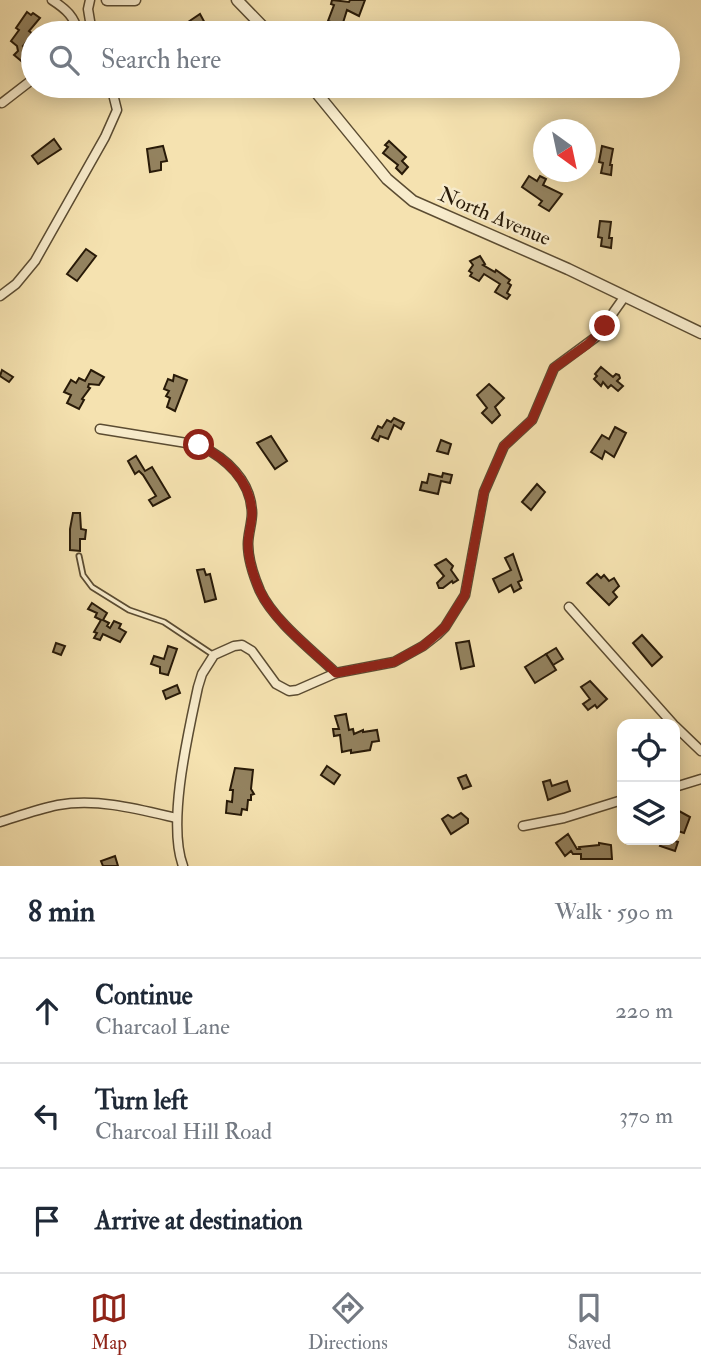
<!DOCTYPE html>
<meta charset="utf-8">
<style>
:root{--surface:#fff;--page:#f2f2f3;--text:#1f2937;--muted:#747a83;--line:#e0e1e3;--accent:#8f2418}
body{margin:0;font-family:"IM FELL Double Pica",serif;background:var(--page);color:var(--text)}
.controls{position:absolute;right:21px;bottom:21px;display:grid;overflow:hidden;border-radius:14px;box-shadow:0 4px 18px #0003}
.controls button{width:63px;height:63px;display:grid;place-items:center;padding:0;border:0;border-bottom:2px solid var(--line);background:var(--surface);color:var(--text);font:35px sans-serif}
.compass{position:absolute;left:533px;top:119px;width:63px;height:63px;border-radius:50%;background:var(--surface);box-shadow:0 4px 18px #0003;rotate:147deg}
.stop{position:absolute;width:21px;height:21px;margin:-16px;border:5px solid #8f2418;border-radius:50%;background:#fff}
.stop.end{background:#8f2418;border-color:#fff;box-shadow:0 2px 7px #0008}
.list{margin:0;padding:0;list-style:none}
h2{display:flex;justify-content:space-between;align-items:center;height:91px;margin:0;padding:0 28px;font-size:30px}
h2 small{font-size:23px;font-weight:400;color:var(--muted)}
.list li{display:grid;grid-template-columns:46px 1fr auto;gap:21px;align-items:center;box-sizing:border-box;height:105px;padding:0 28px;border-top:2px solid var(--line)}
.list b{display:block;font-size:26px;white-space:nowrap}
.list p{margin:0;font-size:23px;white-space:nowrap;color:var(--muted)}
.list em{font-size:23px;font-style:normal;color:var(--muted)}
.icon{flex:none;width:38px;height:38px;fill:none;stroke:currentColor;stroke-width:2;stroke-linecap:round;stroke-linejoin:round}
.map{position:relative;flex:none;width:701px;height:866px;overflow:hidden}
.search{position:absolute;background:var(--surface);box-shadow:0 4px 18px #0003;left:21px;right:21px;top:21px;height:77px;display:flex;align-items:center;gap:18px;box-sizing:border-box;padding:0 24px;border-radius:38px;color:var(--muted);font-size:26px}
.sheet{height:406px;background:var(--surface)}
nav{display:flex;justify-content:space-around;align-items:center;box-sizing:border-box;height:98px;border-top:2px solid var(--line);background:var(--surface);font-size:19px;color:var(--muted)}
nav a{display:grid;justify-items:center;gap:4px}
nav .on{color:var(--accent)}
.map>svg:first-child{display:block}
</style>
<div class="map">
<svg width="701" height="866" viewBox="0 0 701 866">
<rect width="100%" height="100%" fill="#f5e2b0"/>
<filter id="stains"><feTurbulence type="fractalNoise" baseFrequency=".00286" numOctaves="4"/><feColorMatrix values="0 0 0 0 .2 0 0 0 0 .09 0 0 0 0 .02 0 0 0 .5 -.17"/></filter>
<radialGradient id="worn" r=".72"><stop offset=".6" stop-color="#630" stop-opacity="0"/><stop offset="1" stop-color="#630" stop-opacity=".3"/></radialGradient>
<g fill="#93825f" stroke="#281a08" stroke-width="2">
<polygon points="332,0 349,2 350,0 365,0 359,16 347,10 342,26 328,21 334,5 331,4"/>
<polygon points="27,12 31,15 33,13 40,18 29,31 33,34 23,46 32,56 25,64 14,55 18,51 17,46 11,41 19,30 16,28"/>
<polygon points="200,14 206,25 204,26 209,33 195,33 191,29 188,22"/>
<polygon points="54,139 61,149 38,164 32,156"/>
<polygon points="389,141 406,157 402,161 408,167 402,174 396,168 398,165 383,153 388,147 385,145"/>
<polygon points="163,146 167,161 161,162 161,170 150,172 147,149"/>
<polygon points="602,146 613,149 610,165 612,165 611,175 601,173 603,163 599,162"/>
<polygon points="529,176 537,181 540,176 546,179 543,185 562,194 549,211 539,205 542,201 522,187"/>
<polygon points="600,221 611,222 609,238 612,238 611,248 601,246 602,238 598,237"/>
<polygon points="86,249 96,256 77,281 67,274"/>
<polygon points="480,256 485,264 483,265 495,272 496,270 510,280 508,283 511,285 507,293 510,295 507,299 495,292 500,284 484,274 479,281 470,276 472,273 469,271 473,265 470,261"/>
<polygon points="601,367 613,377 616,374 619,375 620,378 617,381 623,386 618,391 611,385 608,388 603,382 601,386 594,379 597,376 595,374"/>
<polygon points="2,370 13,377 9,382 0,376"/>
<polygon points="91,370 104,377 99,385 89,384 88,387 90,388 82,399 84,400 79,409 67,403 71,395 64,392 71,380 76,383 79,378 85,381"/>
<polygon points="174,375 187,380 175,411 167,407 170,398 166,396 169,391 164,389 168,379 173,381"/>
<polygon points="489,384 504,398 495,407 500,415 492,423 482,413 487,408 477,395"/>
<polygon points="394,418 404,423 401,429 394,425 388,439 380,436 378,441 372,438 378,426 382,428 387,420 391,422"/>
<polygon points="615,427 626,433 614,457 605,451 602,459 591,452 602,435 609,439"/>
<polygon points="271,436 287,461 275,469 257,443"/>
<polygon points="441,440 451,444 448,454 437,451"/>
<polygon points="136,456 145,471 152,467 170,497 153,506 149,500 156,496 143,475 139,471 135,474 128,461"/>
<polygon points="443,473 452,475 450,483 441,481 438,494 420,490 422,482 427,483 429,474 442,477"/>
<polygon points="537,484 545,492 531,510 522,502"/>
<polygon points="73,513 80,513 81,529 86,530 85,539 80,539 80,551 70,550 70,529"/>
<polygon points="513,554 522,580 518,582 521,588 514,592 511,585 499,592 493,579 511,570 505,558"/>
<polygon points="446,559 453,566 451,570 458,580 453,583 452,581 443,588 439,588 437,583 444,576 435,565"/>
<polygon points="204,569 206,575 210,574 216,599 205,602 197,570"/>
<polygon points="597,574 601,578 604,575 609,581 614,578 619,586 613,592 617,597 609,605 587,583"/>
<polygon points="92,603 107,613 103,620 109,623 107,626 110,628 114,621 121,624 119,628 126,632 120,642 103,634 100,640 94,638 97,633 94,632 101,620 95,617 97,613 88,609"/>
<polygon points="642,635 662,657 652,666 633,643"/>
<polygon points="469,641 474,666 461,669 456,643"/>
<polygon points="56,643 65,646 61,655 53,652"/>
<polygon points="168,646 177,649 168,675 160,673 160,667 151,664 154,656 164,659"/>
<polygon points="556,648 563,659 553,665 546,654"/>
<polygon points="546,654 556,670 535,683 525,667"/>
<polygon points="590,681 607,699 597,708 595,705 588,710 583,704 590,699 581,687"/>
<polygon points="177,685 180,693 166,699 163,691"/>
<polygon points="346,714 349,730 353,729 354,734 363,730 363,732 377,730 379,741 372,742 370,750 351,753 351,750 342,752 340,735 334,736 333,729 339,729 335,716"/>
<polygon points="327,766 340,775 334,784 321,775"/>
<polygon points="235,768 253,770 251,789 254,794 251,795 251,800 248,800 247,810 242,809 241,815 226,813 227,801 232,802 233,790 230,790"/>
<polygon points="466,775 471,786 463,789 458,778"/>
<polygon points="550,780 552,786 567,781 570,791 548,800 543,782"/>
<polygon points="679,811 690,817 684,833 678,831 675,841 678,842 675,851 660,846 663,840 675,840 675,824"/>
<polygon points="461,813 468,819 468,823 451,834 442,819 448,815 453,818"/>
<polygon points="568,834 577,849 580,849 579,847 599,845 599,843 611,845 612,859 581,859 581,854 573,854 571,851 565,856 556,843"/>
<polygon points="115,856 118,866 103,866 101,861"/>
</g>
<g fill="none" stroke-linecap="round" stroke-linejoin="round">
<defs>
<polyline id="service" points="79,556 83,575 92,587 129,610 164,622 212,654"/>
<g id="minor">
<path d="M52 0C66 9 75 17 78 33"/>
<polyline points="90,0 88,9 92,33"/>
<polyline points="2,103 33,79"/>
<polyline points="0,296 16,284 35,261 105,137 117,110 111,86"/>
<path d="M100 429 199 445C226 458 251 480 252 513 252 523 248 534 248 544 248 559 254 577 260 591 274 621 312 650 336 673"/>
<polyline points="569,607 673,724"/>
<polyline points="675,726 701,751"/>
<polyline points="675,787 701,779"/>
<path d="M0 822C19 816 38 809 58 805 97 798 138 809 176 818"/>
<polyline points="523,826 564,818 622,800"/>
<path d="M183 866C167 823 188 734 198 687L202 674 214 655 234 646 242 645 252 651 276 684 289 691 297 690 336 673 394 662 423 646 437 635 445 627 465 595 484 492 504 446 532 420 554 368 596 337 625 296"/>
</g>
<g id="tertiary">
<polyline points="107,0 135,0"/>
<polyline points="237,0 269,33"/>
<polyline points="311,86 387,179 413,201 568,269 701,333"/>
</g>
</defs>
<use href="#service" stroke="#5b4c32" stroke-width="7"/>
<use href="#minor" stroke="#5b4c32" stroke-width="11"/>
<use href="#tertiary" stroke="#5b4c32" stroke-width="13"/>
<use href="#service" stroke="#f8eccc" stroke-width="3.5"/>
<use href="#minor" stroke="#f8eccc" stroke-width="8"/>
<use href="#tertiary" stroke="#f8eccc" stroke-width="10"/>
</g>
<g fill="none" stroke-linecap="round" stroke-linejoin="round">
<path stroke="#8f2418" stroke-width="9" d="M199 445C226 458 251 481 252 513 252 523 248 534 248 544 248 560 254 577 260 591 274 621 312 650 336 673L394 662 423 646 445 627 465 595 484 492 504 446 532 420 554 368 588 344 605 326"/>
</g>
<g text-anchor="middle" stroke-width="5" stroke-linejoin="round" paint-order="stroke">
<g font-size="21" fill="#281a08" stroke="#f8eccc">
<text transform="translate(495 216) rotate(23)" y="7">North Avenue</text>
</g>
</g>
<rect width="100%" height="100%" filter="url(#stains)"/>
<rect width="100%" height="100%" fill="url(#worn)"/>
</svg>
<div class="controls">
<button><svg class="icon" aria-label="locate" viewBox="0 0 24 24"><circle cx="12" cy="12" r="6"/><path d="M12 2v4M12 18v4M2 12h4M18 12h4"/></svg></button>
<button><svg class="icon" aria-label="layers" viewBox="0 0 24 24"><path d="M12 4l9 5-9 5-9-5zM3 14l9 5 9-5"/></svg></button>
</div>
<svg class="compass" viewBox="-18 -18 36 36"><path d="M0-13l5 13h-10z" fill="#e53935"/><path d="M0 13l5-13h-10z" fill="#747a83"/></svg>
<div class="stop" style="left:199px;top:445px"></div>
<div class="stop end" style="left:605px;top:326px"></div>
<div class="search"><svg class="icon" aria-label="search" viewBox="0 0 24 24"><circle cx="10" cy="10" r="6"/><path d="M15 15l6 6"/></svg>Search here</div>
</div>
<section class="sheet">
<h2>8 min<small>Walk · 590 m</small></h2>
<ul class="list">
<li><svg class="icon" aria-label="ahead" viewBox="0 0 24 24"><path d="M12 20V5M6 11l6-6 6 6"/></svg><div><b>Continue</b><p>Charcaol Lane</p></div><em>220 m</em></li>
<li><svg class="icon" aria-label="left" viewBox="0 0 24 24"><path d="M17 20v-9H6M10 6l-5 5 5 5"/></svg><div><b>Turn left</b><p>Charcoal Hill Road</p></div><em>370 m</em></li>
<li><svg class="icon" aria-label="arrive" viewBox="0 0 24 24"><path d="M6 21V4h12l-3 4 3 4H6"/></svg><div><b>Arrive at destination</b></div></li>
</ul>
</section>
<nav>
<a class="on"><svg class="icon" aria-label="map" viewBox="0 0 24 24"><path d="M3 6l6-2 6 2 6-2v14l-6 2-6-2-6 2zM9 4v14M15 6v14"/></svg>Map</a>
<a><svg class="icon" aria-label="directions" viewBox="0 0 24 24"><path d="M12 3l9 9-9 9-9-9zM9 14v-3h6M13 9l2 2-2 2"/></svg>Directions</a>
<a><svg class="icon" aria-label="saved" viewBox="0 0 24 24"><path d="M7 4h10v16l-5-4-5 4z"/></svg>Saved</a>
</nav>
